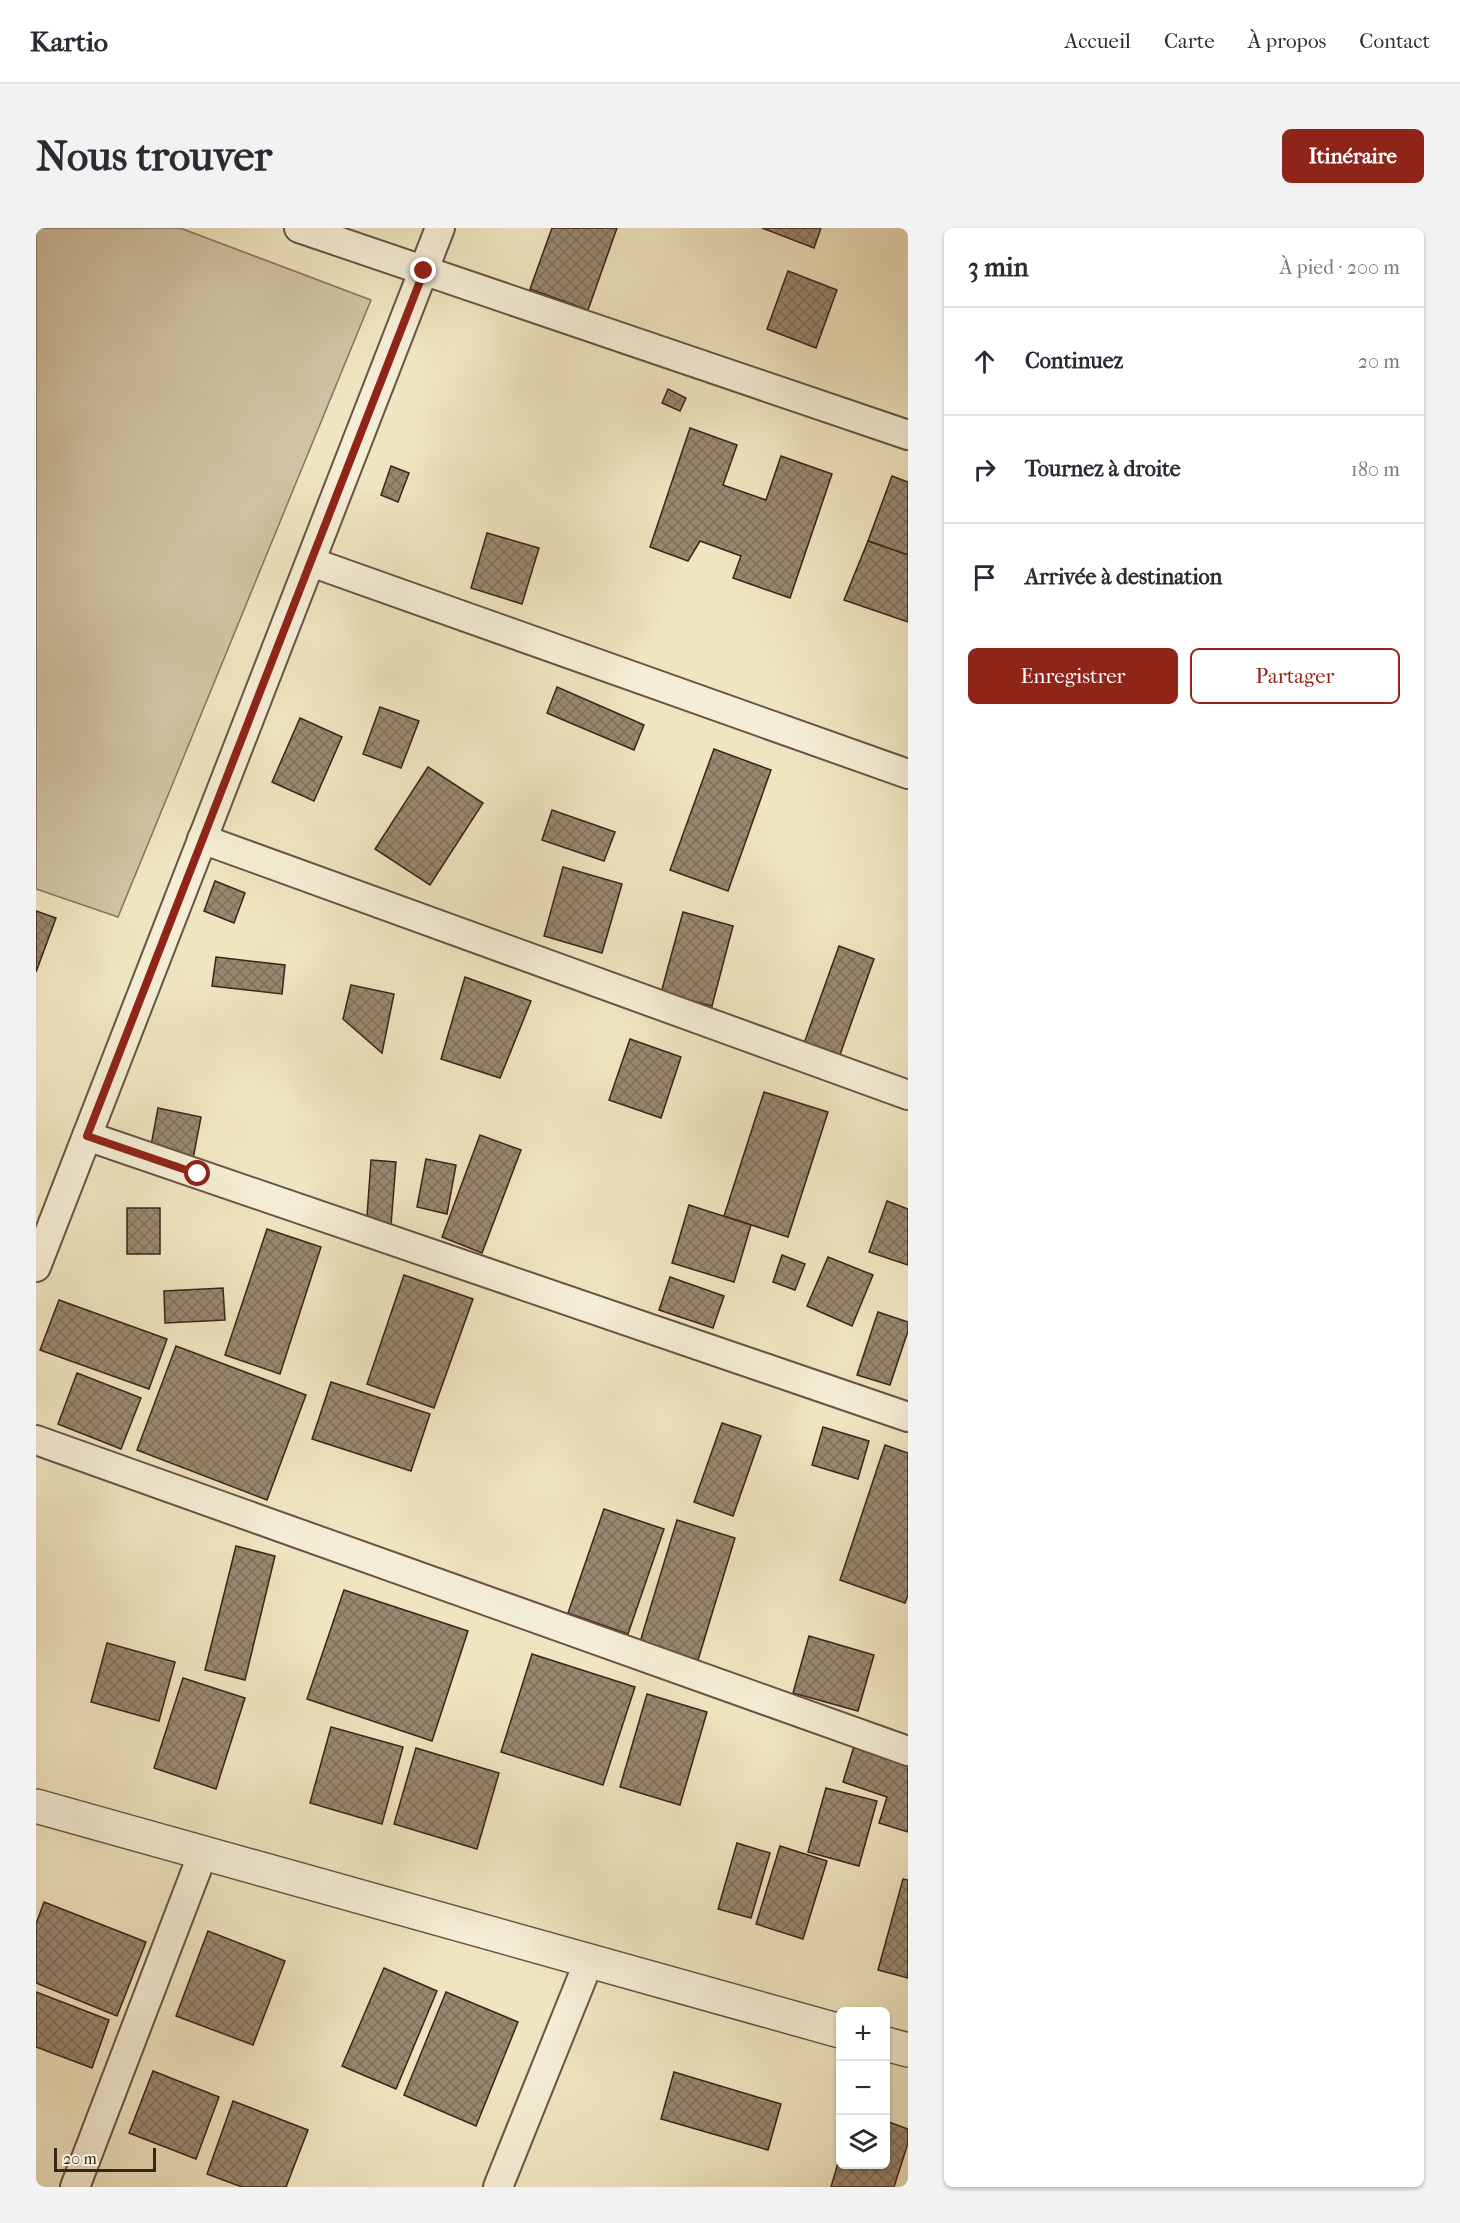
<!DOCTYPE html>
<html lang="fr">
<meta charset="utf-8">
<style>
:root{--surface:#fff;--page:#f2f2f3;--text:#2b2b33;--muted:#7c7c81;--line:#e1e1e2;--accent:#8f2418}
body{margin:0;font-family:"IM FELL French Canon",serif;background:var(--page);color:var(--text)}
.controls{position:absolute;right:18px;bottom:18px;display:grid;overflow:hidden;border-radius:9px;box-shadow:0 2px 4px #0004}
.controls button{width:54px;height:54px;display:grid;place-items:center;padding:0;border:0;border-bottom:2px solid var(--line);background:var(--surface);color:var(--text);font:30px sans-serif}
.scale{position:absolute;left:18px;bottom:15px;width:102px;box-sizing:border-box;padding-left:6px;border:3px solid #3b241a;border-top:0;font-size:16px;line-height:21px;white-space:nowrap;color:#3b241a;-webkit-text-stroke:4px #f5eed6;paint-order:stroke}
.stop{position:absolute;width:18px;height:18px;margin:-14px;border:4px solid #8f2418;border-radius:50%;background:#fff}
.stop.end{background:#8f2418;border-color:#fff;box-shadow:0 2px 6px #0008}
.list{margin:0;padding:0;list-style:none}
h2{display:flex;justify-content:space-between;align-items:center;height:78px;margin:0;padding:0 24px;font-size:26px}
h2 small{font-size:20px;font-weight:400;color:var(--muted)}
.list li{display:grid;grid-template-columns:39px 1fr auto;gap:18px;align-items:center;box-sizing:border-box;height:108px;padding:0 24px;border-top:2px solid var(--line)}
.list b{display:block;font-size:22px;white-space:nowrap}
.list em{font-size:20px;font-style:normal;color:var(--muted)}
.actions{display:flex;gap:12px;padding:18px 24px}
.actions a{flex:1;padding:14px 0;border:2px solid var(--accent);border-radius:9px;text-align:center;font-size:21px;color:var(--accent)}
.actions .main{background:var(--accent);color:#fff}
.icon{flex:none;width:33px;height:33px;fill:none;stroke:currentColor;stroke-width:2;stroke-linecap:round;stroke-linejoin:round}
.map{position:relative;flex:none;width:872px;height:1959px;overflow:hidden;border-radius:9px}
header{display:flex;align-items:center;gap:36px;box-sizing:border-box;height:84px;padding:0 30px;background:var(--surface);border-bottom:2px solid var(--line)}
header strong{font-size:28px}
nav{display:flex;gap:33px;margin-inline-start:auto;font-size:21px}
.intro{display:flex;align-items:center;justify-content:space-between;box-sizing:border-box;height:144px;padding:0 36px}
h1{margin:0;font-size:42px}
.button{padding:15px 27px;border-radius:9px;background:var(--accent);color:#fff;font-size:21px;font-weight:700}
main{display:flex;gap:36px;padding:0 36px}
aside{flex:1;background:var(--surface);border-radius:9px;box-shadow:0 2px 4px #0004}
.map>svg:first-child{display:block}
</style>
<header>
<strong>Kartio</strong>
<nav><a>Accueil</a><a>Carte</a><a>À propos</a><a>Contact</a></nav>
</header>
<div class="intro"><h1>Nous trouver</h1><a class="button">Itinéraire</a></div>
<main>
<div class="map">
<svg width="872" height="1959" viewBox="0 0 872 1959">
<defs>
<pattern id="building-cross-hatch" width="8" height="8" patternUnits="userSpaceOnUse" patternTransform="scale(1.5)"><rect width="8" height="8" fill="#998870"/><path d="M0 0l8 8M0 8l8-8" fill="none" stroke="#7e6f5b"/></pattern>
</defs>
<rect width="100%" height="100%" fill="#efe5c0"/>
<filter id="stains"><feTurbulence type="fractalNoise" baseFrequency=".00333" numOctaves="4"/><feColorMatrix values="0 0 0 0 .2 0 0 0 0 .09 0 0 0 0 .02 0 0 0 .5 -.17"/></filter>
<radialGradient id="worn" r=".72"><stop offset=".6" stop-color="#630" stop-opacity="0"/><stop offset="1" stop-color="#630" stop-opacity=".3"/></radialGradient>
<polygon fill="#d0c4a4" stroke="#86745f" stroke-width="1.5" points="0,0 144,0 335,72 82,689 0,661"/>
<g fill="url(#building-cross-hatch)" stroke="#3b241a" stroke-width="1.5">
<polygon points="516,0 581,0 552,82 494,61"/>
<polygon points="726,0 785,0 778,20"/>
<polygon points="752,43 801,62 780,120 731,101"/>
<polygon points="632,161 650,170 644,183 626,175"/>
<polygon points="654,200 701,217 687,257 730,272 745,228 796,246 754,370 697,350 705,328 664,313 652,333 614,319"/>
<polygon points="355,238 373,245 362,274 345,267"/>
<polygon points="856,248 872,254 872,327 832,313"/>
<polygon points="451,305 503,320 486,376 435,360"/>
<polygon points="832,313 872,327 872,394 808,372"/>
<polygon points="521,459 608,497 598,522 511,485"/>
<polygon points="344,479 383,493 365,540 327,526"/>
<polygon points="264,490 306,509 278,573 236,554"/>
<polygon points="678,521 735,542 692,663 634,642"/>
<polygon points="392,539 447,575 394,657 339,621"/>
<polygon points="516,582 579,604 568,633 506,612"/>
<polygon points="527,639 586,656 566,725 508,708"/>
<polygon points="179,653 209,665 198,695 168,683"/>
<polygon points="0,683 20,690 0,744"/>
<polygon points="647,684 697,698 676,778 625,765"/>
<polygon points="803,718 838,731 801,835 766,821"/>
<polygon points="180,729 249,737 246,766 176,758"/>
<polygon points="429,749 495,773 464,850 405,831"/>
<polygon points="315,757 358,766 346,825 307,791"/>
<polygon points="594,811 645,829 625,890 573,872"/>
<polygon points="728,864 792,884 752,1009 688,988"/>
<polygon points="122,880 165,889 157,931 114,923"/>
<polygon points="444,907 485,922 446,1025 406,1009"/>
<polygon points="390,931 420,937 411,986 381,979"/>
<polygon points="335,932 360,934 355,997 331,988"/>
<polygon points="851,973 872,981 872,1037 833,1024"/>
<polygon points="653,977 715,997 698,1054 636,1035"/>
<rect x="91" y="980" width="33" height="46"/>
<polygon points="231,1001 285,1019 244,1146 189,1127"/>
<polygon points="746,1027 769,1036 759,1062 737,1054"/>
<polygon points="792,1029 837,1047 816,1098 771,1078"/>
<polygon points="368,1047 437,1071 398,1180 331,1156"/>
<polygon points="634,1049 688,1068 677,1100 623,1082"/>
<polygon points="187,1060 189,1092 129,1095 128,1063"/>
<polygon points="23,1072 131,1111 113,1161 4,1122"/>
<polygon points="842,1084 872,1094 872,1103 854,1157 821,1147"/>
<polygon points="140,1118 270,1167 231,1272 101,1222"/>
<polygon points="41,1145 105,1170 85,1221 22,1196"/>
<polygon points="295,1154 394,1186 375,1243 276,1211"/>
<polygon points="686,1195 725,1208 697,1288 658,1274"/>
<polygon points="787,1199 833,1213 822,1251 776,1237"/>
<polygon points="849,1217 872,1225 872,1367 869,1375 804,1352"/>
<polygon points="568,1281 628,1301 592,1406 532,1385"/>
<polygon points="641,1292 699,1310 662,1432 604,1414"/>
<polygon points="200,1318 239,1328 209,1452 169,1442"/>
<polygon points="308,1362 432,1403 396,1513 271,1471"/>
<polygon points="773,1408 838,1427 822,1483 757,1465"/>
<polygon points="71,1415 139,1434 123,1493 55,1474"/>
<polygon points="496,1426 599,1459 567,1557 465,1524"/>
<polygon points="147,1450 209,1470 180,1561 118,1540"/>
<polygon points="611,1466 671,1484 644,1577 584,1559"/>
<polygon points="295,1499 367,1519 346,1596 274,1575"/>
<polygon points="819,1515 872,1532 872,1604 843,1595 851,1569 807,1554"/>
<polygon points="380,1520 463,1545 441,1621 358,1596"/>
<polygon points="790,1560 841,1573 823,1638 772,1624"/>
<polygon points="701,1615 734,1625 715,1690 682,1681"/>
<polygon points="744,1618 791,1633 767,1711 720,1696"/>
<polygon points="867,1651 872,1652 872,1750 842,1742"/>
<polygon points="8,1674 110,1714 81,1788 0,1755 0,1696"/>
<polygon points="172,1703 249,1733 217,1817 140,1788"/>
<polygon points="348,1740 401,1763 360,1861 306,1838"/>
<polygon points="0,1764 73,1792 56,1840 0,1819"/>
<polygon points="410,1764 482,1794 440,1898 368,1867"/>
<polygon points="117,1843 183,1869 160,1931 93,1905"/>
<polygon points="638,1844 745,1876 732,1922 625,1891"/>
<polygon points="197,1873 272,1902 250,1959 206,1959 171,1946"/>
<polygon points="850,1893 872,1901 872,1915 858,1959 795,1959 804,1928 804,1936 850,1936"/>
</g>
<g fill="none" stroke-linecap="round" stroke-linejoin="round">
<defs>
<g id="minor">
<polyline points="263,0 872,207"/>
<polyline points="275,334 872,546"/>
<polyline points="166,611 872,867"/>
<polyline points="51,908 872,1189"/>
<polyline points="0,1039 404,0"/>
<polyline points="0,1212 872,1523"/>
<polyline points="39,1959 167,1625"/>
<polyline points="462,1959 553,1733"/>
</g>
<g id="tertiary">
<polyline points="0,1578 804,1803"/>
<polyline points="850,1816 872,1822"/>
</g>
</defs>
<use href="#minor" stroke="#685444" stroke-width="32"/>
<use href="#tertiary" stroke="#685444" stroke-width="36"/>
<use href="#minor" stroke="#f5eed6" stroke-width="28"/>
<use href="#tertiary" stroke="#f5eed6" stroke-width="33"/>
</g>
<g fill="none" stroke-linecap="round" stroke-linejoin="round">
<polyline stroke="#8f2418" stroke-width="8" points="162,946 51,908 388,43"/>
</g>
<rect width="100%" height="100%" filter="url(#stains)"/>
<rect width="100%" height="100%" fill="url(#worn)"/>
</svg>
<div class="controls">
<button>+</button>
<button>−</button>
<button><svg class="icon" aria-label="layers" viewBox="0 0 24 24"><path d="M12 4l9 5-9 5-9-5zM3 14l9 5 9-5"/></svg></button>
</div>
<div class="scale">20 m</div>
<div class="stop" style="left:162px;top:946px"></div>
<div class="stop end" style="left:388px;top:43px"></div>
</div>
<aside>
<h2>3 min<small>À pied · 200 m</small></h2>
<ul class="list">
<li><svg class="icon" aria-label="ahead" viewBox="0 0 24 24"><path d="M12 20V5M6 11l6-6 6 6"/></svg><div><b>Continuez</b></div><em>20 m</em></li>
<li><svg class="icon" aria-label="right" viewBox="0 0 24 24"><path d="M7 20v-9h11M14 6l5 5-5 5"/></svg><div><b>Tournez à droite</b></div><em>180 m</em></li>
<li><svg class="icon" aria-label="arrive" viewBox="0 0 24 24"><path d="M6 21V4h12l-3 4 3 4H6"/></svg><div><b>Arrivée à destination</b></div></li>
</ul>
<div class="actions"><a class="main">Enregistrer</a><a>Partager</a></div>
</aside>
</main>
